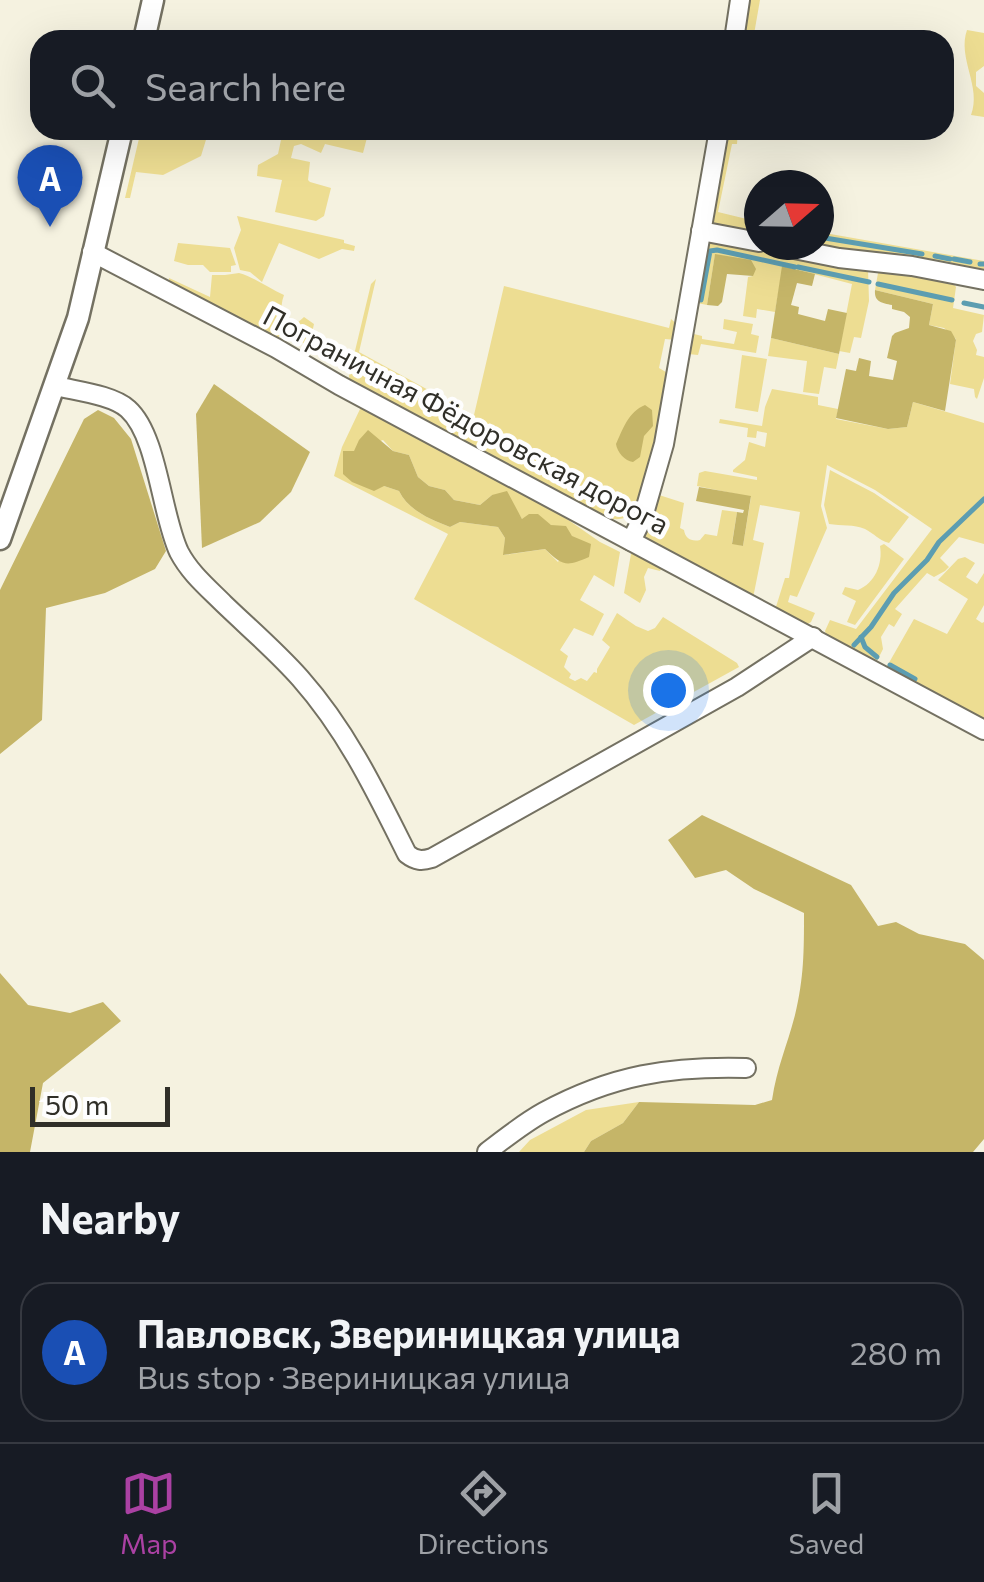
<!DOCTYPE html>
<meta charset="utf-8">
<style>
:root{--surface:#171b24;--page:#242831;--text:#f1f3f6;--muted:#9ea1a6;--line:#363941;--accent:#aa41a3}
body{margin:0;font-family:Commissioner,sans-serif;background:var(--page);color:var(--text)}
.compass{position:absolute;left:744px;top:170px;width:90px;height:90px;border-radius:50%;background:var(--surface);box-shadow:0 10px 40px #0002;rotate:70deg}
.scale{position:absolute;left:30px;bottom:25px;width:140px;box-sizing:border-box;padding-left:10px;border:5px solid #302f28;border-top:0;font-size:28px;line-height:35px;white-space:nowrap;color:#302f28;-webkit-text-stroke:8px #fefefe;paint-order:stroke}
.you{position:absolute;left:668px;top:690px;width:35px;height:35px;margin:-25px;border:8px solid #fff;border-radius:50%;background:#1a73e8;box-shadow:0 0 0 15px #1a73e833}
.badge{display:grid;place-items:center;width:65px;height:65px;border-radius:50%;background:var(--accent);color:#fff;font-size:32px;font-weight:700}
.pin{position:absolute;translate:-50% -82px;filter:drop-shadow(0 2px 5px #0008)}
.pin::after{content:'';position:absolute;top:52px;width:35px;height:30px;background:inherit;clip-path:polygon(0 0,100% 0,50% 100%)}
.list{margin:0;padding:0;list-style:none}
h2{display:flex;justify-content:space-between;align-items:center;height:130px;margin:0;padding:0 40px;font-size:42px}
h2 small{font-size:32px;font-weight:400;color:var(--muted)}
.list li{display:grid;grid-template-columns:65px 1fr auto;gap:30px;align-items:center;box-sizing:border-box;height:140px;margin:0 20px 20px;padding:0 20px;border:2px solid var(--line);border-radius:30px}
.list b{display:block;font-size:38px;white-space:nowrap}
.list p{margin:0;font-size:32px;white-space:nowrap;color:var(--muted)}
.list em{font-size:32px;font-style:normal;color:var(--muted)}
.icon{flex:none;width:55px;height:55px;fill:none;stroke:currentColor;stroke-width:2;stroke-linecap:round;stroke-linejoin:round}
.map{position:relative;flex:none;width:984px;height:1152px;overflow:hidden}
.search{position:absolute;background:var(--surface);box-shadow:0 10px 40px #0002;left:30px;right:30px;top:30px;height:110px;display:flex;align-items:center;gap:25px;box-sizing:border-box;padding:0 35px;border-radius:30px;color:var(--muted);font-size:38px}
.sheet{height:290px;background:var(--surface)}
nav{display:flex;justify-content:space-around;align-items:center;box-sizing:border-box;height:140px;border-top:2px solid var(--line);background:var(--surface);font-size:28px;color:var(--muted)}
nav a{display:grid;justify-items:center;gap:5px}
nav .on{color:var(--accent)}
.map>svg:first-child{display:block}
</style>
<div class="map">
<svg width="984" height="1152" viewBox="0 0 984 1152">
<rect width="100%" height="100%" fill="#f5f2e0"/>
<g fill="#eddd92" fill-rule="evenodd">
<polygon points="745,0 760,0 753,40 738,40"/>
<path d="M967 30 984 33V66L976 72V86L984 93V117L971 115C982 87 957 58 967 30Z"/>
<polygon points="141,130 209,130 201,156 163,175 136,172 130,198 125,198"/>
<polygon points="279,130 369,130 363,153 325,144 321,153 301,144 294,146 291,158 310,162 308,180 310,182 331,188 324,216 316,221 275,212 282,180 257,176 258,165 278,154 281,140 278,138"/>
<polygon points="722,130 738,130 737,144 732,144 718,212 759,222 759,236 714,226 709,221"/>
<polygon points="237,216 344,240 344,243 355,246 354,251 342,249 319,259 279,243 262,282 250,272 240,270 234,248 241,230"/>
<polygon points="819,232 984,261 984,273 801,245 819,245"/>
<polygon points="713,241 868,269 869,301 861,338 854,337 850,353 839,351 852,284 783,266 775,312 757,309 756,318 743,316 748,277 753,276 715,255 707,305 697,303 707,243"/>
<polygon points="178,243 230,248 236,265 231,266 231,272 210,272 203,265 188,265 174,261"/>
<polygon points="881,271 904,272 952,282 956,287 953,308 984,315 982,332 976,334 973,341 977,350 976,355 984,357 984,378 977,399 975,397 974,389 950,384 956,339 944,328 929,325 933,304 875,290 878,273"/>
<path d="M239 273C254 277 268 288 284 295 278 311 285 326 277 341L169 285V278L210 297 212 275H225Z"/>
<path d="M376 279 359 352 474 415 504 286 669 328 671 319 679 326 676 340 665 339 659 368 671 375 666 410 639 507C629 518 619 522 605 517L350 382 349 376 371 284Z"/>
<polygon points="304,317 314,324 312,333 314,336 309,346 285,334"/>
<polygon points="724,319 753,324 751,334 759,336 756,353 701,344 698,355 688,354 691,337 694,334 702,336 702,339 734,344 737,332 723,329"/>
<polygon points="771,338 839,354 836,369 824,367 819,394 803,392 807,361 768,356"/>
<polygon points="742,355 767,359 758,412 735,408"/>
<path d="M772 389 818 397V405L838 409 836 419 888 429 907 427 913 402 984 423V544L959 537 940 558 949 567 945 571 934 577 927 573 895 609 902 614 894 627 889 624 881 637 883 649 876 663 827 637 825 631 830 620 856 629 932 529 875 490 827 465 821 506 827 528 797 597 790 595 788 602 815 613 811 622 806 625 775 610 785 578H789L800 512 760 505 753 540 764 543 753 598 647 540 645 535 657 496 659 495 684 503 680 528 684 530C685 538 691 542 700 540L705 534 717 536 722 510 737 512 732 543 743 546 751 497 697 486 699 473 705 471 757 480V477L733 472V470L745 460 749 442 765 447 767 433 757 431 756 438 747 437 748 428 719 423 720 419 762 426 765 407Z"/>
<path d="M361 407 541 501 600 542 620 552 614 587 594 575 580 600 604 614 593 636 574 628 560 650 568 656 564 667 571 674 569 678 575 681 581 678 587 681 594 672 597 673V669L610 647 602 640 617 613 636 626 648 631 655 628 663 617 737 663 739 667 634 725 414 599 448 534 334 476 342 447ZM383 440 393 451 409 455 418 477 429 486 445 490 454 500 480 505 492 495 515 508 522 519 551 525 572 536 558 562 545 549 504 555 505 538 498 527 460 522 450 527C430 519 409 511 399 491L384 486 344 456V451H354Z"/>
<path d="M830 470 874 493 909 517 889 543C878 540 875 534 865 529 854 524 841 526 829 524L824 505Z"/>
<path d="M884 544 904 559 855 625 847 622 856 601 842 594 845 587 858 590C875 583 883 564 880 546Z"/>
<polygon points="636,553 661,569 660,571 648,568 644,577 646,590 640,603 624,593 631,554"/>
<polygon points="965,557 975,563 966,577 977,584 984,573 984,605 976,619 982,623 984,622 984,723 886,668 914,619 947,634 968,599 938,580 958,559"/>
<polygon points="639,1102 623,1123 591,1141 584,1152 519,1152 530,1140 586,1110"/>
</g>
<g fill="#c5b568">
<polygon points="715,254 751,260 756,269 753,276 727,274 722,302 718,306 707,305"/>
<polygon points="782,266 815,274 812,286 797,283 791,305 799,307 798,314 825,321 828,309 847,313 839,354 771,338"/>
<path d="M875 290 933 304 929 325 951 331 956 340 945 411 913 402 907 427 888 429 836 418 846 369 856 371 859 358 871 361 869 376 893 380 897 361 887 358 892 336 895 333 909 328 910 317 904 312 892 309V305C882 303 874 302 875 290Z"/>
<polygon points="214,384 310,452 291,492 260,522 202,548 196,414"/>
<path d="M645 405 652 410 653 426 644 436 640 457 633 462C625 461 617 452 616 444 623 429 628 412 645 405Z"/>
<polygon points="98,410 114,418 131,439 166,551 155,569 105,593 46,608 42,720 0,754 0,590 84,419"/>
<path d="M368 430 393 451 409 455 418 477 429 486 445 490 454 500 480 505 492 495 507 491 522 519 529 514H538L551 525 566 526 572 536 591 544 589 557C566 567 563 566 545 549L503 555 505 538 498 527 460 522 450 527C430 519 409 511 399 491L384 486 374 491 352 482 343 474V451H354L359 440Z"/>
<polygon points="699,487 751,496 743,546 732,544 737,512 743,513 744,510 696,501"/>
<path d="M702 815 851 885 878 926 896 922 919 934 965 944 984 960V1139L973 1152H584L591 1141 623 1123 639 1102 755 1105 772 1100C777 1067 787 1046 795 1015 804 978 804 951 804 913L754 889 726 870 695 878 668 840Z"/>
<polygon points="0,973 28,1005 70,1013 103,1002 121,1021 43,1083 30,1152 0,1152"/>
</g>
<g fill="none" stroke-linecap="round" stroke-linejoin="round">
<g stroke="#5c9db1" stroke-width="5">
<polyline points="819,237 922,254"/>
<polyline points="935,256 950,259"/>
<polyline points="954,259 970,262"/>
<polyline points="980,264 984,264"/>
<polyline points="798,267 869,282"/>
<polyline points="878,284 952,300"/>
<polyline points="701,300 710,251 717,250 795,267"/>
<polyline points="964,303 984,307"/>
<polyline points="861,637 865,647 877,657"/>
<polyline points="854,645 871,627 894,593 927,560 939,542 984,499"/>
<polyline points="890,665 915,679"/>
</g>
<defs>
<g id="minor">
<polyline points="734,40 740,0"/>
<polyline points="701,231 759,242"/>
<polyline points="774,245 839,258 912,266 984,280"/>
<polyline points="92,252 276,348 339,385 984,730"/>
<path d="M56 386C76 391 113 395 128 409 158 436 161 514 179 552 190 573 207 587 224 604 249 628 277 652 300 678 347 731 376 792 407 854 416 861 422 861 432 858L737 687 813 637"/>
<polyline points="631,541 643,517 664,444 719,130"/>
<path d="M487 1152C505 1138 524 1123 544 1112 612 1075 670 1066 746 1068"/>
</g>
<g id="tertiary">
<polyline points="144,40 153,0"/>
<polyline points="0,539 78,318 122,130"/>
</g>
</defs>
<use href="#minor" stroke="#747162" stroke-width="22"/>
<use href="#tertiary" stroke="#747162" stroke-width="25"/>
<use href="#minor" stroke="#fff" stroke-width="18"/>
<use href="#tertiary" stroke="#fff" stroke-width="20"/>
</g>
<g text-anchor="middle" stroke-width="9" stroke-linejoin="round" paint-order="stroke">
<g font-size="28" fill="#302f28" stroke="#fefefe">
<text transform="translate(466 420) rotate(28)" y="10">Пограничная Фёдоровская дорога</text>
</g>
</g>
</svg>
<svg class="compass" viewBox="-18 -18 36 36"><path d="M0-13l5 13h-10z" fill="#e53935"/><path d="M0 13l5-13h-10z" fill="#9ea1a6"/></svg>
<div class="scale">50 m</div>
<div class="you"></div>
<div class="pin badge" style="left:50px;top:227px;background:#1a4fb4">A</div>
<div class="search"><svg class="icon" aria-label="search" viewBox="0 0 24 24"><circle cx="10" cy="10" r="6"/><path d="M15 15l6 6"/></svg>Search here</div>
</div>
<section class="sheet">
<h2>Nearby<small></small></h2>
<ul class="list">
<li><span class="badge" style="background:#1a4fb4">A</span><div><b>Павловск, Звериницкая улица</b><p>Bus stop · Звериницкая улица</p></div><em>280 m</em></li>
</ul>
</section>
<nav>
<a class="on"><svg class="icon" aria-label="map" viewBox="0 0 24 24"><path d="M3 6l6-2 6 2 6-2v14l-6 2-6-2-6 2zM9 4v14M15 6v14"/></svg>Map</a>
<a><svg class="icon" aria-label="directions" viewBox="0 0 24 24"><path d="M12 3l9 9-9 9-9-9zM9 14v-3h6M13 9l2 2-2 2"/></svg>Directions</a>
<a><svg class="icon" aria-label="saved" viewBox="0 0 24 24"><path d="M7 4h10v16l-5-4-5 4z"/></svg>Saved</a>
</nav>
